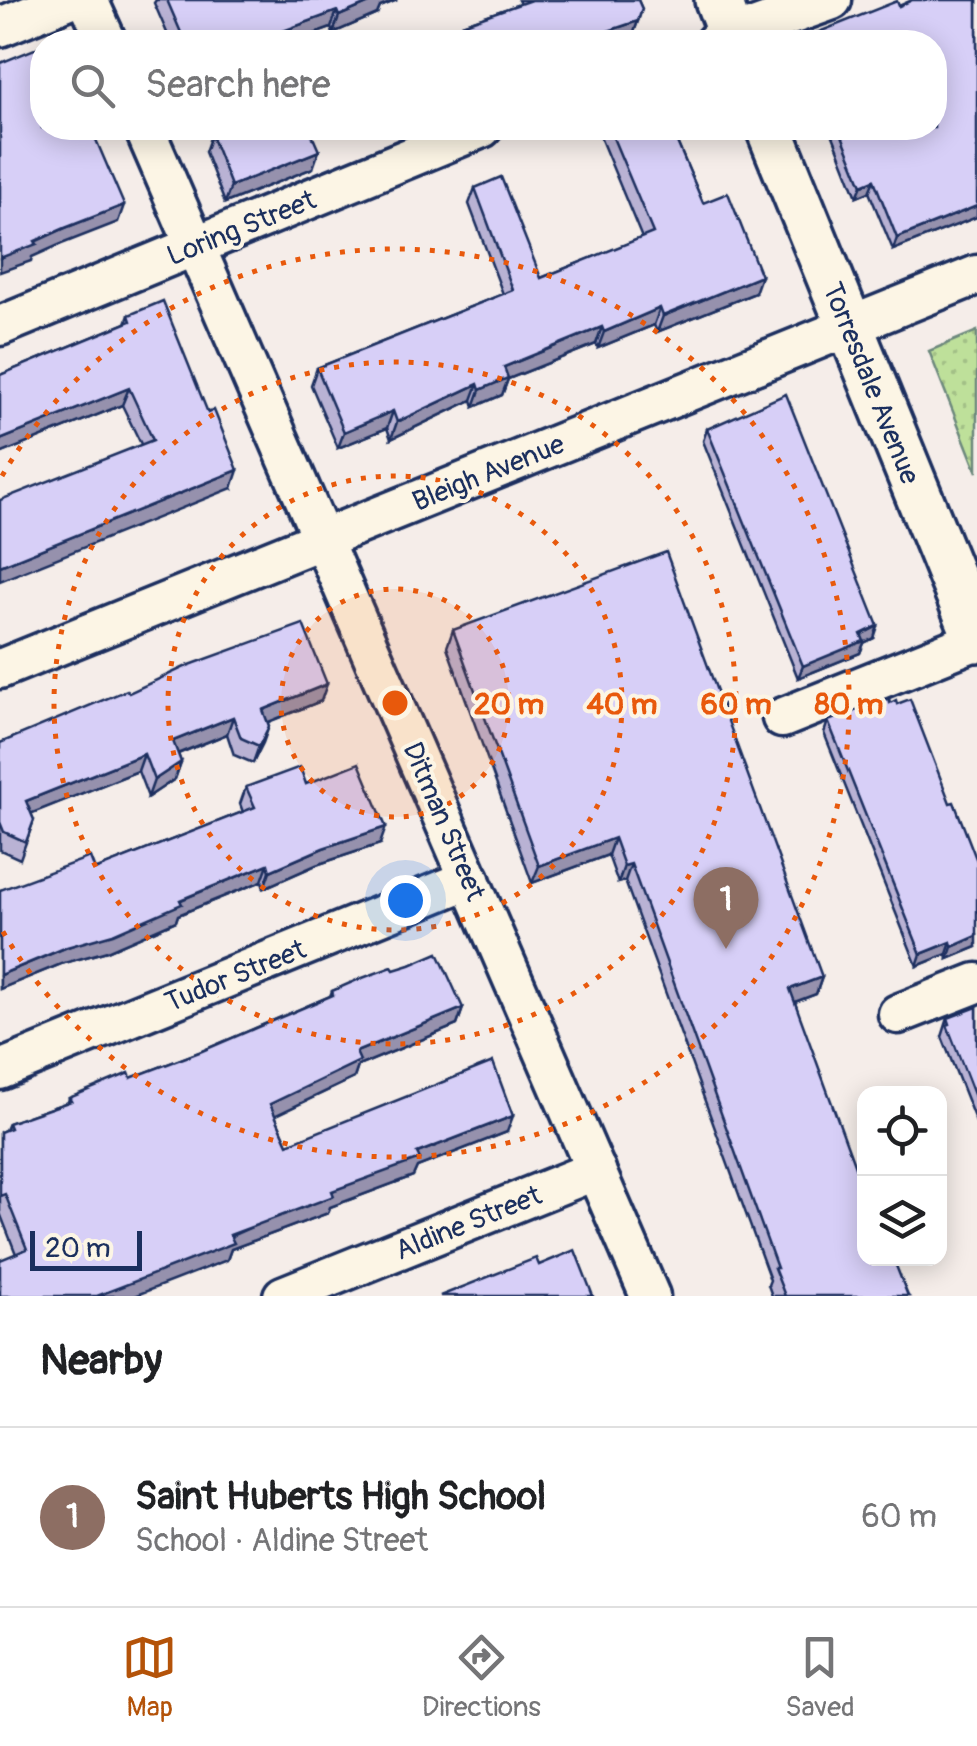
<!DOCTYPE html>
<meta charset="utf-8">
<style>
:root{--surface:#fff;--page:#f2f2f2;--text:#202124;--muted:#757577;--line:#e0e0e0;--accent:#b45309}
body{margin:0;font-family:Pangolin,sans-serif;background:var(--page);color:var(--text)}
.controls{position:absolute;right:30px;bottom:30px;display:grid;overflow:hidden;border-radius:20px;box-shadow:0 5px 25px #0003}
.controls button{width:90px;height:90px;display:grid;place-items:center;padding:0;border:0;border-bottom:2px solid var(--line);background:var(--surface);color:var(--text);font:50px sans-serif}
.scale{position:absolute;left:30px;bottom:25px;width:112px;box-sizing:border-box;padding-left:10px;border:5px solid #1b2f5e;border-top:0;font-size:28px;line-height:35px;white-space:nowrap;color:#1b2f5e;-webkit-text-stroke:8px #fcf5e5;paint-order:stroke}
.you{position:absolute;left:405px;top:900px;width:35px;height:35px;margin:-25px;border:8px solid #fff;border-radius:50%;background:#1a73e8;box-shadow:0 0 0 15px #1a73e833}
.badge{display:grid;place-items:center;width:65px;height:65px;border-radius:50%;background:var(--accent);color:#fff;font-size:32px;font-weight:700}
.pin{position:absolute;translate:-50% -82px;filter:drop-shadow(0 2px 5px #0008)}
.pin::after{content:'';position:absolute;top:52px;width:35px;height:30px;background:inherit;clip-path:polygon(0 0,100% 0,50% 100%)}
.list{margin:0;padding:0;list-style:none}
h2{display:flex;justify-content:space-between;align-items:center;height:130px;margin:0;padding:0 40px;font-size:42px}
h2 small{font-size:32px;font-weight:400;color:var(--muted)}
.list li{display:grid;grid-template-columns:65px 1fr auto;gap:30px;align-items:center;box-sizing:border-box;height:180px;padding:0 40px;border-top:2px solid var(--line)}
.list b{display:block;font-size:38px;white-space:nowrap}
.list p{margin:0;font-size:32px;white-space:nowrap;color:var(--muted)}
.list em{font-size:32px;font-style:normal;color:var(--muted)}
.icon{flex:none;width:55px;height:55px;fill:none;stroke:currentColor;stroke-width:2;stroke-linecap:round;stroke-linejoin:round}
.map{position:relative;flex:none;width:977px;height:1296px;overflow:hidden}
.search{position:absolute;background:var(--surface);box-shadow:0 5px 25px #0003;left:30px;right:30px;top:30px;height:110px;display:flex;align-items:center;gap:25px;box-sizing:border-box;padding:0 35px;border-radius:40px;color:var(--muted);font-size:38px}
.sheet{height:310px;background:var(--surface)}
nav{display:flex;justify-content:space-around;align-items:center;box-sizing:border-box;height:140px;border-top:2px solid var(--line);background:var(--surface);font-size:28px;color:var(--muted)}
nav a{display:grid;justify-items:center;gap:5px}
nav .on{color:var(--accent)}
.map>svg:first-child{display:block}
</style>
<div class="map">
<svg width="977" height="1296" viewBox="0 0 977 1296">
<defs>
<pattern id="grass-dots" width="8" height="8" patternUnits="userSpaceOnUse" patternTransform="scale(2.5)"><rect width="8" height="8" fill="#bee09a"/><path d="M2 2h.1M6 6h.1" fill="none" stroke="#a3c087" stroke-width="1.8" stroke-linecap="round"/></pattern>
</defs>
<rect width="100%" height="100%" fill="#f5ede9"/>
<filter id="ink" filterUnits="userSpaceOnUse"><feTurbulence type="fractalNoise" baseFrequency=".01" numOctaves="2"/><feDisplacementMap in="SourceGraphic" scale="20" xChannelSelector="R" yChannelSelector="G"/><feConvolveMatrix kernelMatrix="1 2 1 2 8 2 1 2 1" color-interpolation-filters="sRGB"/></filter>
<g filter="url(#ink)">
<polygon fill="url(#grass-dots)" stroke="#6c887c" stroke-width="2.5" points="977,331 977,472 929,351"/>
<g fill="none" stroke-linecap="round" stroke-linejoin="round">
<defs>
<g id="minor">
<polyline points="88,0 107,42"/>
<polyline points="0,27 67,0"/>
<polyline points="715,42 832,0"/>
<polyline points="144,128 650,1296"/>
<polyline points="0,326 482,128"/>
<polyline points="0,669 977,275"/>
<polyline points="782,718 977,640"/>
<polyline points="898,1014 977,983"/>
<polyline points="0,1070 470,879"/>
<polyline points="283,1296 596,1170"/>
</g>
<g id="tertiary">
<polyline points="718,0 734,42"/>
<polyline points="769,128 977,639"/>
</g>
</defs>
<use href="#minor" stroke="#1b2f5e" stroke-width="45"/>
<use href="#tertiary" stroke="#1b2f5e" stroke-width="52"/>
<use href="#minor" stroke="#fcf5e5" stroke-width="38"/>
<use href="#tertiary" stroke="#fcf5e5" stroke-width="45"/>
</g>
<g fill="#b9b2d4" stroke="#1b2f5e" stroke-width="2.5">
<polygon points="156,0 397,0 380,7 377,14 333,33 331,28 292,42 171,42 154,3"/>
<polygon points="518,0 638,0 642,9 632,38 618,42 457,42 462,24 520,4"/>
<polygon points="977,0 977,217 893,250 869,192 857,197 830,128 934,128 934,42 811,42 814,34 899,6"/>
<polygon points="215,128 309,128 313,168 225,203 205,152 211,135 213,134"/>
<polygon points="604,128 671,128 703,203 755,293 657,332 654,325 598,348 596,344 508,379 502,395 474,407 472,400 391,439 387,428 338,448 311,385 317,368 503,294 469,204 475,188 541,278 642,238 600,137"/>
<polygon points="129,315 232,488 141,444 122,405 0,454 0,375 126,323"/>
<polygon points="707,429 874,638 864,643 860,653 798,678 703,441"/>
<polygon points="453,630 822,977 816,994 795,1002 864,1258 908,1296 772,1296 768,1285 770,1280 625,881 618,883 608,855 532,883 447,647"/>
<polygon points="129,693 321,701 267,722 269,726 253,763 234,755 227,734 178,754 181,762 175,779 148,797 138,771 31,813 34,820 20,859 0,850 0,743"/>
<polygon points="890,703 977,947 948,959 947,954 917,966 824,733 828,721"/>
<polygon points="306,784 380,844 316,865 264,888 262,881 178,915 176,921 107,951 61,964 0,989 0,890 95,870 243,812 240,804 246,787"/>
<polygon points="394,970 463,1008 457,1025 358,1066 354,1078 275,1115 288,1144 507,1132 417,1167 413,1176 330,1207 328,1213 231,1249 227,1260 16,1254 0,1213 0,1132 5,1130 8,1123 68,1102 69,1098 131,1078 202,1051 330,996 332,991"/>
<polygon points="977,1007 977,1125 942,1037 948,1018"/>
</g>
<g fill="#9691ad" stroke="#1b2f5e" stroke-width="2.5">
<polygon points="376,0 397,0 380,7 377,14 333,33 339,16"/>
<polygon points="337,11 331,28 292,42 263,42 264,38"/>
<polygon points="638,21 632,38 618,42 575,42"/>
<polygon points="543,30 539,42 511,42"/>
<polygon points="319,151 313,168 225,203 231,186"/>
<polygon points="874,180 869,192 857,197 862,185"/>
<polygon points="124,205 118,222 59,245 32,257 31,261 0,272 0,258 65,228"/>
<polygon points="977,206 977,217 893,250 897,238"/>
<polygon points="761,276 755,293 657,332 663,316"/>
<polygon points="660,308 654,325 598,348 604,332"/>
<polygon points="602,327 596,344 508,379 502,395 474,407 480,390 504,367"/>
<polygon points="478,384 472,400 391,439 397,422"/>
<polygon points="129,388 122,405 0,454 0,440"/>
<polygon points="393,411 387,428 338,448 344,432"/>
<polygon points="238,470 232,488 0,581 0,566"/>
<polygon points="878,626 874,638 864,643 860,653 798,678 803,666"/>
<polygon points="327,684 321,701 256,727 263,710"/>
<polygon points="233,717 227,734 167,758 173,741"/>
<polygon points="269,726 263,743 253,763 259,746"/>
<polygon points="144,754 138,771 20,818 26,801"/>
<polygon points="181,762 175,779 148,797 154,780"/>
<polygon points="386,827 380,844 316,865 264,888 270,871 323,848"/>
<polygon points="614,838 608,855 532,883 539,866"/>
<polygon points="268,864 262,881 178,915 176,921 107,951 61,964 0,989 0,975"/>
<polygon points="631,864 625,881 618,883 624,866"/>
<polygon points="977,936 977,947 948,959 952,947"/>
<polygon points="951,942 947,954 917,966 921,954"/>
<polygon points="822,977 816,994 784,1006 790,989"/>
<polygon points="463,1008 457,1025 358,1066 354,1078 264,1121 270,1104 356,1052"/>
<polygon points="513,1116 507,1132 417,1167 413,1176 330,1207 328,1213 231,1249 227,1260 134,1296 97,1296 417,1153"/>
</g>
<g fill="#d7cff7" stroke="#1b2f5e" stroke-width="2.5">
<polygon points="167,0 376,0 339,16 337,11 264,38 266,42 185,42"/>
<polygon points="531,0 638,0 642,9 638,21 575,42 548,42 543,30 511,42 469,42 462,24"/>
<polygon points="912,0 977,0 977,206 897,238 874,180 862,185 839,128 934,128 934,42 818,42 814,34 897,1 899,6"/>
<polygon points="42,46 42,128 91,128 124,205 65,228 35,241 37,244 0,258 0,63"/>
<polygon points="221,128 309,128 319,151 231,186 211,135 223,131"/>
<polygon points="609,128 671,128 703,203 728,193 761,276 663,316 660,308 604,332 602,327 504,367 508,378 480,390 478,384 397,422 393,411 344,432 317,368 513,290 475,188 501,177 541,278 653,233"/>
<polygon points="163,301 208,413 214,410 238,470 0,566 0,500 153,440 129,388 0,440 0,375 131,321 129,315"/>
<polygon points="786,394 878,626 861,634 864,641 803,666 707,429"/>
<polygon points="666,552 822,977 790,989 864,1191 864,1258 893,1258 908,1296 785,1296 774,1268 777,1268 631,864 624,866 614,838 539,866 453,630"/>
<polygon points="303,624 327,684 263,710 269,726 259,746 241,738 233,717 173,741 181,762 154,780 144,754 26,801 34,820 26,842 4,832 0,822 0,743 127,690 129,693 187,666"/>
<polygon points="889,698 890,703 896,700 897,704 910,699 950,803 954,802 977,861 977,936 952,947 951,942 921,954 828,721"/>
<polygon points="359,763 386,827 323,848 270,871 268,864 180,900 182,904 113,934 67,947 0,975 0,890 90,857 95,870 255,807 246,787 300,767 306,784"/>
<polygon points="438,953 463,1008 356,1052 360,1061 270,1104 288,1144 493,1062 513,1116 417,1153 420,1159 332,1191 334,1196 230,1235 234,1243 97,1296 0,1296 0,1260 27,1249 5,1194 0,1196 0,1132 10,1128 8,1123 71,1101 69,1098 129,1073 131,1078 202,1051 333,995 332,991 357,980 392,967 394,970 410,965"/>
<polygon points="977,1007 977,1102 947,1025 950,1024 948,1018"/>
<polygon points="575,1250 593,1296 440,1296 536,1258 539,1265"/>
</g>
</g>
<circle cx="395" cy="703" r="114" fill="#e8590c" fill-opacity=".12"/>
<g fill="none" stroke="#e8590c" stroke-width="5" stroke-dasharray="5 10">
<circle cx="395" cy="703" r="114"/>
<circle cx="395" cy="703" r="227"/>
<circle cx="395" cy="703" r="341"/>
<path d="M2 476A454 454 0 1 1 2 930"/>
</g>
<g text-anchor="middle" stroke-width="8" stroke-linejoin="round" paint-order="stroke">
<g font-size="28" fill="#1b2f5e" stroke="#fcf5e5">
<text transform="translate(241 227) rotate(-22)" y="10">Loring Street</text>
<text transform="translate(872 383) rotate(68)" y="10">Torresdale Avenue</text>
<text transform="translate(488 472) rotate(-22)" y="10">Bleigh Avenue</text>
<text transform="translate(445 821) rotate(67)" y="10">Ditman Street</text>
<text transform="translate(235 975) rotate(-22)" y="10">Tudor Street</text>
<text transform="translate(468 1222) rotate(-22)" y="10">Aldine Street</text>
</g>
</g>
<circle cx="395" cy="703" r="15" fill="#e8590c" stroke="#fcf5e5" stroke-width="5"/>
<g font-size="30" text-anchor="middle" font-weight="bold" fill="#e8590c" stroke="#fcf5e5" stroke-width="8" stroke-linejoin="round" paint-order="stroke">
<text x="509" y="714">20 m</text>
<text x="622" y="714">40 m</text>
<text x="736" y="714">60 m</text>
<text x="849" y="714">80 m</text>
</g>
</svg>
<div class="controls">
<button><svg class="icon" aria-label="locate" viewBox="0 0 24 24"><circle cx="12" cy="12" r="6"/><path d="M12 2v4M12 18v4M2 12h4M18 12h4"/></svg></button>
<button><svg class="icon" aria-label="layers" viewBox="0 0 24 24"><path d="M12 4l9 5-9 5-9-5zM3 14l9 5 9-5"/></svg></button>
</div>
<div class="scale">20 m</div>
<div class="you"></div>
<div class="pin badge" style="left:726px;top:949px;background:#8d6e63">1</div>
<div class="search"><svg class="icon" aria-label="search" viewBox="0 0 24 24"><circle cx="10" cy="10" r="6"/><path d="M15 15l6 6"/></svg>Search here</div>
</div>
<section class="sheet">
<h2>Nearby<small></small></h2>
<ul class="list">
<li><span class="badge" style="background:#8d6e63">1</span><div><b>Saint Huberts High School</b><p>School · Aldine Street</p></div><em>60 m</em></li>
</ul>
</section>
<nav>
<a class="on"><svg class="icon" aria-label="map" viewBox="0 0 24 24"><path d="M3 6l6-2 6 2 6-2v14l-6 2-6-2-6 2zM9 4v14M15 6v14"/></svg>Map</a>
<a><svg class="icon" aria-label="directions" viewBox="0 0 24 24"><path d="M12 3l9 9-9 9-9-9zM9 14v-3h6M13 9l2 2-2 2"/></svg>Directions</a>
<a><svg class="icon" aria-label="saved" viewBox="0 0 24 24"><path d="M7 4h10v16l-5-4-5 4z"/></svg>Saved</a>
</nav>
